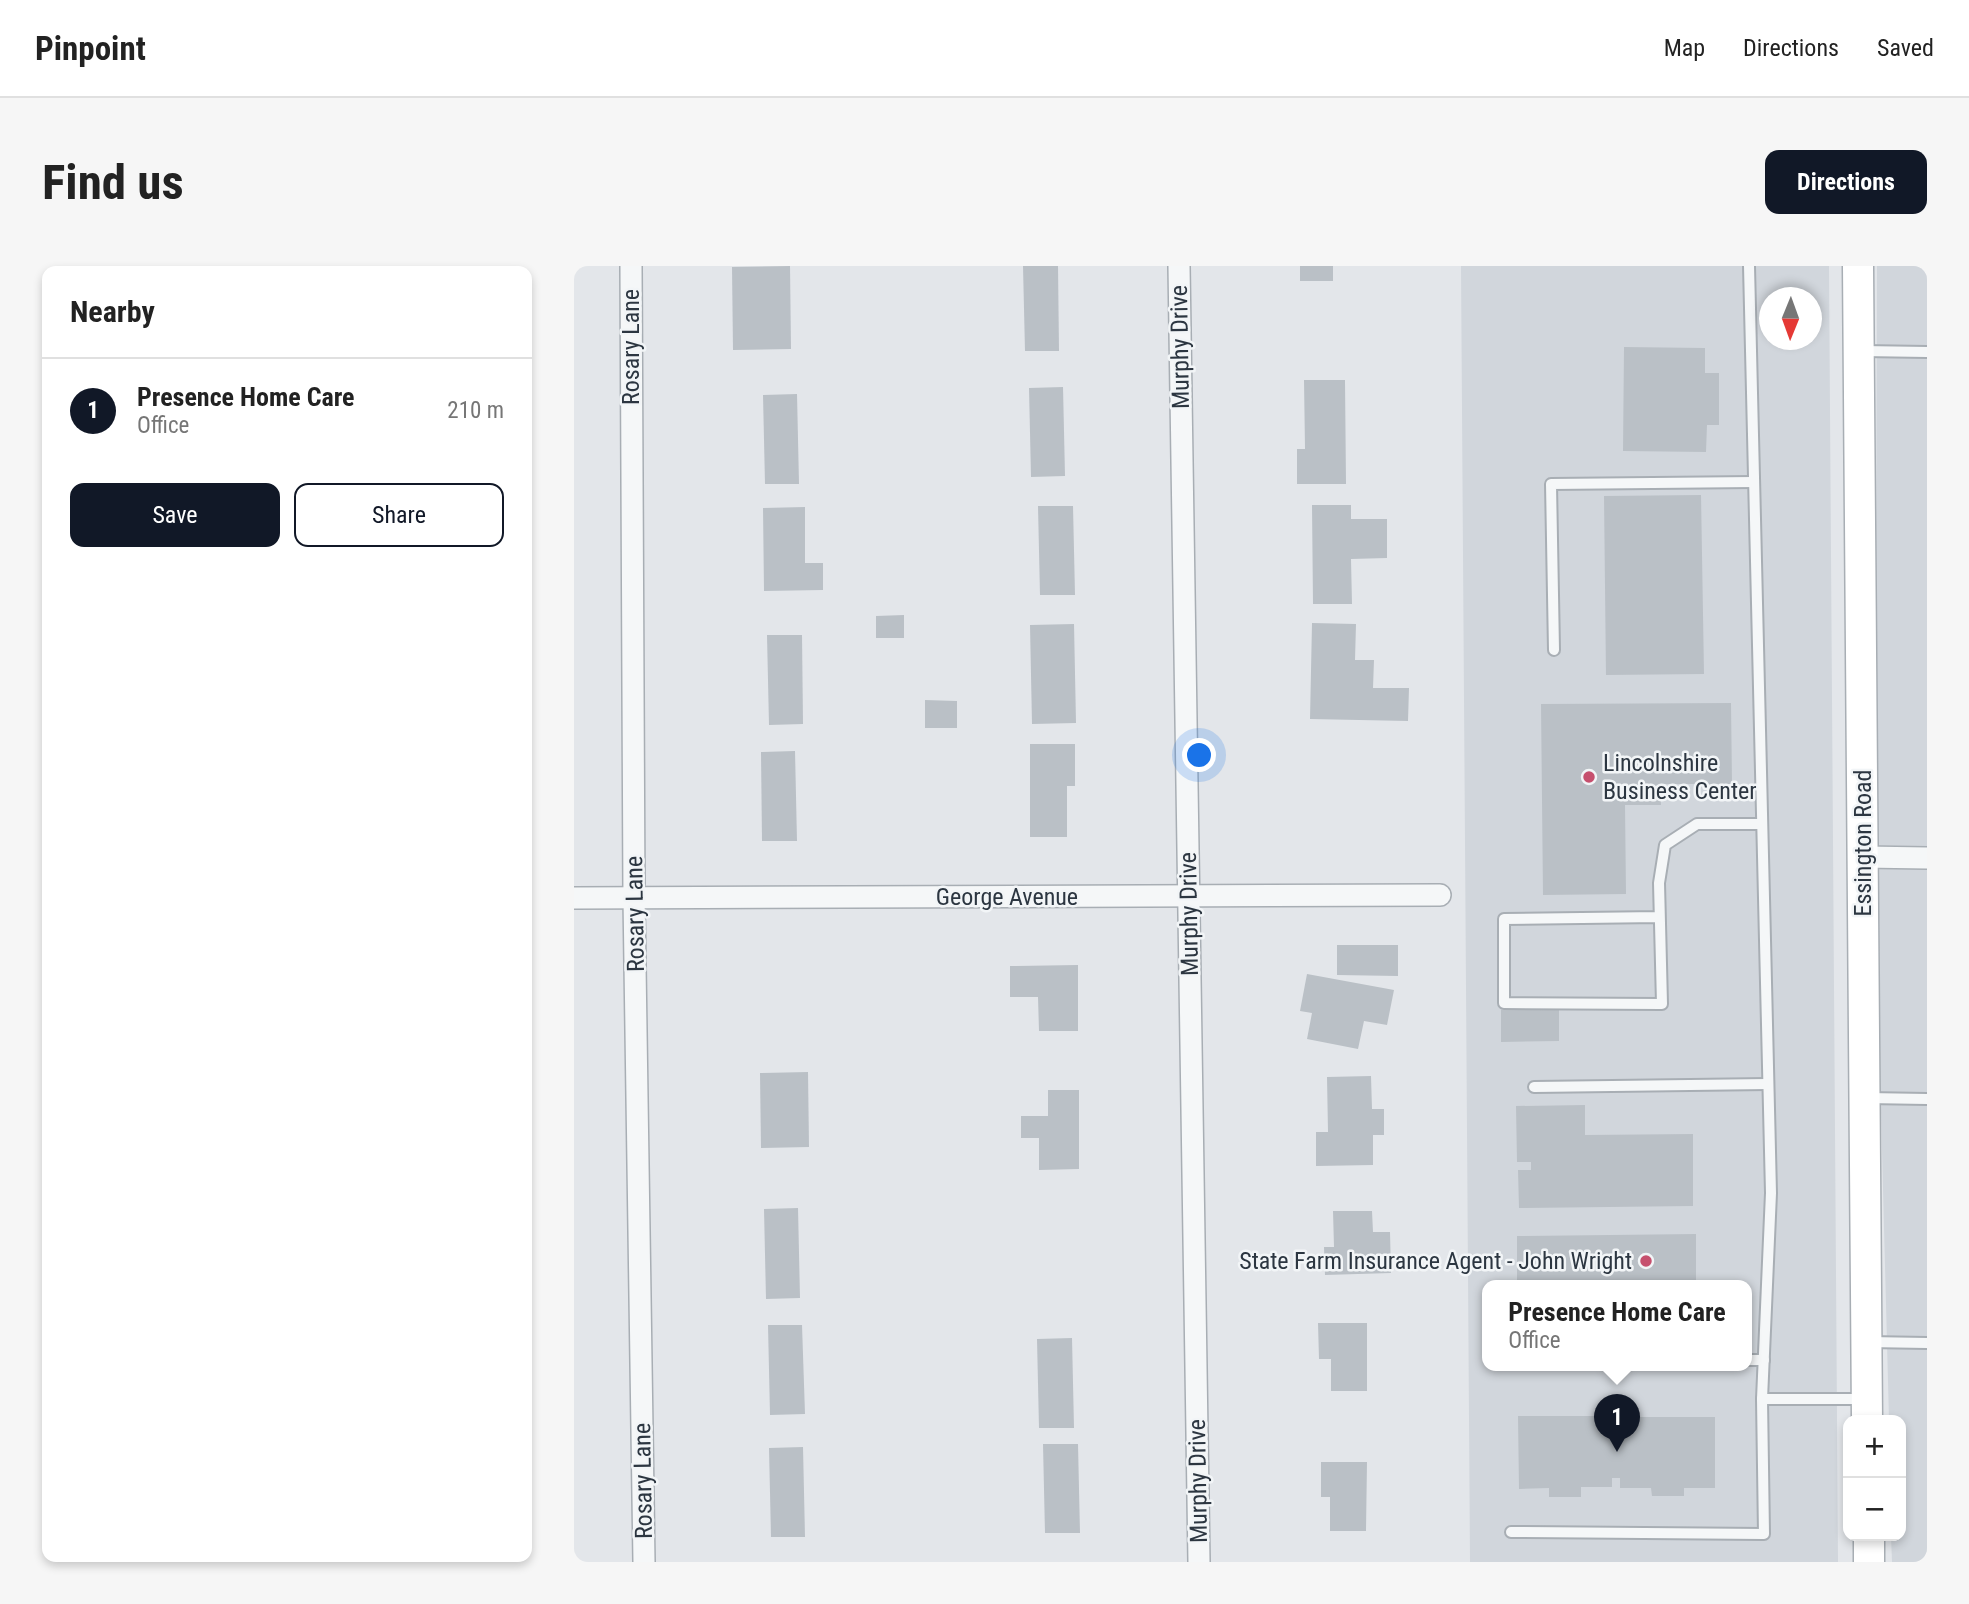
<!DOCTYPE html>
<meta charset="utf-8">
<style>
:root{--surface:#fff;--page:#f6f6f6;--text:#222;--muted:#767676;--line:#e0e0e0;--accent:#111827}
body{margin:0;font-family:"Roboto Condensed",sans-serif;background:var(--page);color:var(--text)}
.controls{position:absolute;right:21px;bottom:21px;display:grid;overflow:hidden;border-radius:14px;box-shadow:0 4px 10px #0003}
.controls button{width:63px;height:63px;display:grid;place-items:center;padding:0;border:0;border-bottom:2px solid var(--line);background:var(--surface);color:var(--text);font:35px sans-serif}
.compass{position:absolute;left:1185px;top:21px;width:63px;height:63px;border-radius:50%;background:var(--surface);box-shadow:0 4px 10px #0003;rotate:181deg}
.you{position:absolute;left:626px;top:490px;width:24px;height:24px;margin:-18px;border:5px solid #fff;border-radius:50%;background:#1a73e8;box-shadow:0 0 0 10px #1a73e833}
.badge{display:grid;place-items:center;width:46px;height:46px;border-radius:50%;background:var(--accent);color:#fff;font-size:23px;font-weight:700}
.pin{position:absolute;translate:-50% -58px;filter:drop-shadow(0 2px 4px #0008)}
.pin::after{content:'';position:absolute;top:37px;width:24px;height:21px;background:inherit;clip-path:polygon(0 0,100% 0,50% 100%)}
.popup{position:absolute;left:908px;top:1014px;width:270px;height:91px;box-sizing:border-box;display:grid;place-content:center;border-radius:14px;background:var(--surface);filter:drop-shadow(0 2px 5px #0005);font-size:23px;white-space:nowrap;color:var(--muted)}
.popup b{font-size:26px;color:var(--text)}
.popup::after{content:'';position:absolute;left:50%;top:100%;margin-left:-14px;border:14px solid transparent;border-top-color:var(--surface)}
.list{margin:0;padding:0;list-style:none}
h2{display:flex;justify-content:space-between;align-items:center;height:91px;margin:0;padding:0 28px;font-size:30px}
h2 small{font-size:23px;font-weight:400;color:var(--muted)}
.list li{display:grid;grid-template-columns:46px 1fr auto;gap:21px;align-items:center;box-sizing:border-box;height:105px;padding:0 28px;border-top:2px solid var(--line)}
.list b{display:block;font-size:26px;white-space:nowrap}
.list p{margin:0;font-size:23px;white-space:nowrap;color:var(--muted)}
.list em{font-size:23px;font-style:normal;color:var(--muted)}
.actions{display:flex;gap:14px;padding:21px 28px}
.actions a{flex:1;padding:16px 0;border:2px solid var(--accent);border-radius:14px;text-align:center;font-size:24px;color:var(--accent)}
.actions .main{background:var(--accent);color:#fff}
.map{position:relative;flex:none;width:1353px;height:1296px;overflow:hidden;border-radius:14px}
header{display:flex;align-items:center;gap:42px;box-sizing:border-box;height:98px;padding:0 35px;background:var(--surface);border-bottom:2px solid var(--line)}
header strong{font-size:33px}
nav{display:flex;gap:38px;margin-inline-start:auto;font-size:24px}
.intro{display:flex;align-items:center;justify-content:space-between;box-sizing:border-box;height:168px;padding:0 42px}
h1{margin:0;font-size:49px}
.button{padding:18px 32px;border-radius:14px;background:var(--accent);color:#fff;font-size:24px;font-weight:700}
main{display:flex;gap:42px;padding:0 42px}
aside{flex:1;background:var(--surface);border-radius:14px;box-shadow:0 4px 10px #0003}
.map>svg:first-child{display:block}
</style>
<header>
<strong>Pinpoint</strong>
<nav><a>Map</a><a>Directions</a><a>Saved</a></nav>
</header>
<div class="intro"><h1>Find us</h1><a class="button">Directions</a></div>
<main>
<aside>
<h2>Nearby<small></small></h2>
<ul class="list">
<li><span class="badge">1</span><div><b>Presence Home Care</b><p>Office</p></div><em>210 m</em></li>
</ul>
<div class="actions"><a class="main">Save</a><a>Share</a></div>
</aside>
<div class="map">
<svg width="1353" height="1296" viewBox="0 0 1353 1296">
<rect width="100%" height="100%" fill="#e3e6ea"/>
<g fill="#d1d6dc" fill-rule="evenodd">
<path d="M887 0H1255L1264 1296H896ZM1196 32H1238V74H1196ZM914 1020H1172V1100H914Z"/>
<polygon points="1303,0 1353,0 1353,1296 1318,1296 1317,1270 1327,1270 1327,1154 1315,1154 1301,614"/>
</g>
<g fill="#bac0c6">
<polygon points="216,0 217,83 159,84 158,1"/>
<polygon points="449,0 484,0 485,85 451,85"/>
<rect x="726" y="0" width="33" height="15"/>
<polygon points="1050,81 1131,82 1131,107 1145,107 1145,159 1133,159 1132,186 1049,185"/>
<polygon points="730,114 771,114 772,218 723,218 723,183 731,183"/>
<polygon points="489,121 491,210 457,211 455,122"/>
<polygon points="223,128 225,218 191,218 189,129"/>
<polygon points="1127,229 1130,408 1032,409 1030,230"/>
<polygon points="738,239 777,239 777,253 813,253 813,292 777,293 778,338 739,338"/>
<polygon points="464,240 499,240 501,329 466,329"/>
<polygon points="231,241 231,297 249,297 249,324 190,325 189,242"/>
<polygon points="330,349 330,372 302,372 302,350"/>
<polygon points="738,357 782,358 781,394 800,394 799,422 835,422 834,455 736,453"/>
<polygon points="500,358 502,457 458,458 456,359"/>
<polygon points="193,369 228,369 229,458 195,459"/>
<polygon points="351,434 383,435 383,462 351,462"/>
<polygon points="1157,437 1158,518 1086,518 1087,539 1051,539 1052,628 969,629 967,438"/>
<polygon points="456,478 501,478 501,520 493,520 493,571 456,571"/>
<polygon points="221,485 223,575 188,575 187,486"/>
<polygon points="763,679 824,679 824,710 763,709"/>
<polygon points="504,699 504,765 465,765 464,731 436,731 436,700"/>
<polygon points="733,708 820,724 813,759 790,755 784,783 733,773 738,747 726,745"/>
<polygon points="985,743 985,775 927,776 927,744"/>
<polygon points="234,806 235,881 187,882 186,807"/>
<polygon points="797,810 798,843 810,843 810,869 799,869 799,899 742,900 742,866 754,866 753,811"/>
<polygon points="474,824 505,824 505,903 465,904 465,872 447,872 447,850 474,850"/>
<polygon points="1011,839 1011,869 1119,868 1119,940 945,942 944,904 957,904 957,896 943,896 942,840"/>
<polygon points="224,942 226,1032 192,1033 190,943"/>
<polygon points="759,945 798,945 799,966 816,966 817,1007 751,1009 750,981 760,981"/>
<polygon points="1122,968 1122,1020 943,1020 943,970"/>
<polygon points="744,1057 793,1057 793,1125 757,1125 757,1093 745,1093"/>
<polygon points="194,1059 228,1059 231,1148 196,1149"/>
<polygon points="498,1072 500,1162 465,1162 463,1073"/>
<polygon points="944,1150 1036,1150 1036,1160 1048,1160 1047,1151 1141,1151 1141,1222 1110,1222 1110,1230 1078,1230 1077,1222 1046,1222 1046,1212 1038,1212 1038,1221 1007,1221 1007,1231 975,1231 975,1222 945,1223"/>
<polygon points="469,1178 504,1178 506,1267 471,1267"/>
<polygon points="229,1181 231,1271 197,1271 195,1182"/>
<polygon points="747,1196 793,1196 792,1265 756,1265 756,1231 747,1231"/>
</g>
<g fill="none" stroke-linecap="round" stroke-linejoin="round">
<defs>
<g id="lane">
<polyline points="1175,0 1197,927 1188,1133"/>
<polyline points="1288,85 1353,86"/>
<polyline points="980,384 977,218 1180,216"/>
<polyline points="1085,651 930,653 930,737 1088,738 1085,617 1091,579 1123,558 1188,558"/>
<polyline points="960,821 1194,818"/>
<polyline points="1293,832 1353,833"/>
<polyline points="1294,1076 1353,1077"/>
<polyline points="1172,1094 1190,1094"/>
<polyline points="937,1266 1190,1268 1188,1133 1289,1133"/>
</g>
<g id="street">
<polyline points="57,0 60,632 70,1296"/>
<polyline points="605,0 625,1296"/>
<polyline points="1290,591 1353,592"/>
<polyline points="0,632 866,629"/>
</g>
<g id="secondary">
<polyline points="1284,0 1293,1154"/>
<polyline points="1295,1270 1295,1296"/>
</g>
</defs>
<use href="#lane" stroke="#a8aeb4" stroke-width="14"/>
<use href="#street" stroke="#a8aeb4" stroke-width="24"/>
<use href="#secondary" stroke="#a8aeb4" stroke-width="33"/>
<use href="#lane" stroke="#f5f7f8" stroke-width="10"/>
<use href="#street" stroke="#f5f7f8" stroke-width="21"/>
<use href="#secondary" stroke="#fff" stroke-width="30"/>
</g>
<g fill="#c6506e" stroke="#f2f5f7" stroke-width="2.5">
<circle cx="1015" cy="511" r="7"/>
<circle cx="1072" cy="995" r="7"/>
</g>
<g text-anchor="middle" stroke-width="5" stroke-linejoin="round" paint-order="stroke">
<g font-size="24" fill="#2c3641" stroke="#f2f5f7">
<text transform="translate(57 81) rotate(-90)" y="8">Rosary Lane</text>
<text transform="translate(606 81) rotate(-91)" y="8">Murphy Drive</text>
<text transform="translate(1289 577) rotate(-90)" y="8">Essington Road</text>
<text x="433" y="639">George Avenue</text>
<text transform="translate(61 648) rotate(-91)" y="8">Rosary Lane</text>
<text transform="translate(615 648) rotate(-91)" y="8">Murphy Drive</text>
<text transform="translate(69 1215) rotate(-91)" y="8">Rosary Lane</text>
<text transform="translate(624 1215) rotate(-91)" y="8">Murphy Drive</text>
</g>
<g font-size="24" fill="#2c3641" stroke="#f2f5f7" text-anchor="start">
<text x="1029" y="505">Lincolnshire<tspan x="1029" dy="28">Business Center</tspan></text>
<text x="1058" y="1003" text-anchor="end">State Farm Insurance Agent - John Wright</text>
</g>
</g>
</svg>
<div class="controls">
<button>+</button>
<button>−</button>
</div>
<svg class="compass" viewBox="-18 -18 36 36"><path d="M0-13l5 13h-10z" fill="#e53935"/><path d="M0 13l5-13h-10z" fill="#767676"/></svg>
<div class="you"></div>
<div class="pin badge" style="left:1043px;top:1186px">1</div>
<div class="popup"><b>Presence Home Care</b>Office</div>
</div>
</main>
